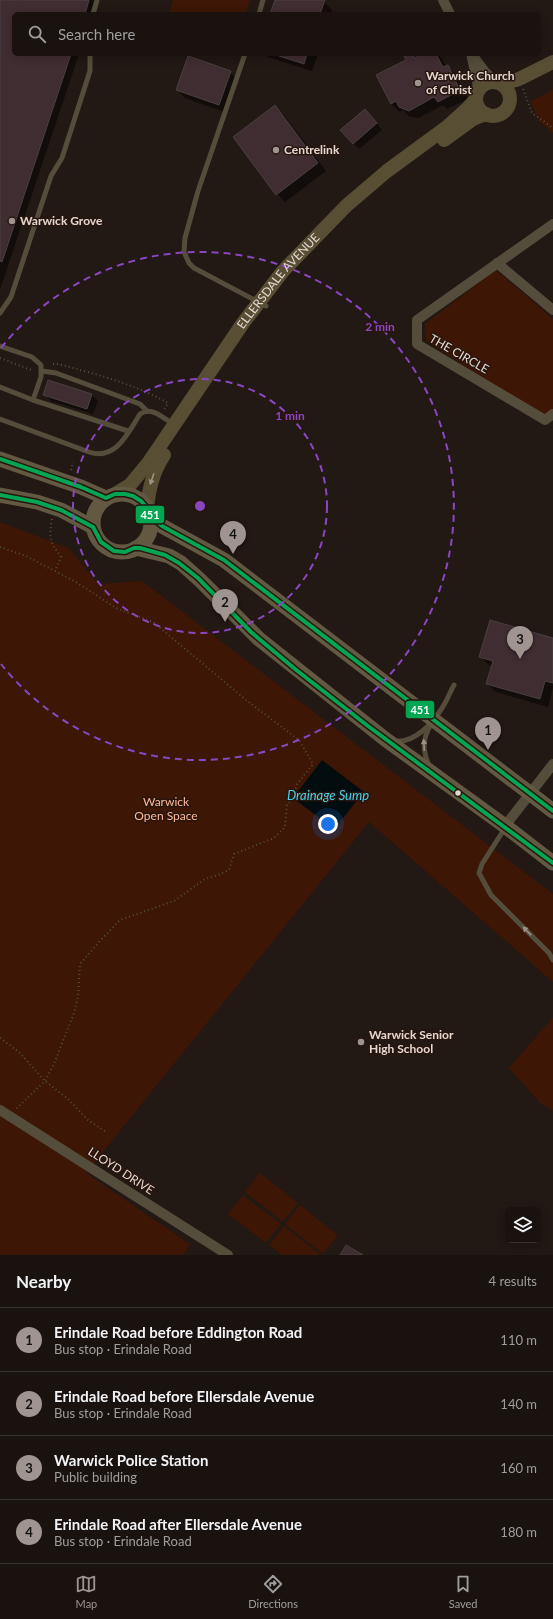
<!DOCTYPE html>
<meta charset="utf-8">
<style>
:root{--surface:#1a120f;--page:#231b18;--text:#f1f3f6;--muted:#9f9e9e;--line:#38322f;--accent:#a09490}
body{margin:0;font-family:Lato,sans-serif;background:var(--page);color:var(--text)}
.controls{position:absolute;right:12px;bottom:12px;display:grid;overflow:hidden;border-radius:6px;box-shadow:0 2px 10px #0003}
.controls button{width:36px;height:36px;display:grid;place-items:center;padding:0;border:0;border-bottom:1px solid var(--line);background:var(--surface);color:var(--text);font:20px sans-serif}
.you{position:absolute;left:328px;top:824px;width:14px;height:14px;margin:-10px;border:3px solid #fff;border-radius:50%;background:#1a73e8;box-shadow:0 0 0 6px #1a73e833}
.badge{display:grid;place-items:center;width:26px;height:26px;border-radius:50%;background:var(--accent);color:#111;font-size:13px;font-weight:700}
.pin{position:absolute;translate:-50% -33px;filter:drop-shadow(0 1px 2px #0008)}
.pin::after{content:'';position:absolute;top:21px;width:14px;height:12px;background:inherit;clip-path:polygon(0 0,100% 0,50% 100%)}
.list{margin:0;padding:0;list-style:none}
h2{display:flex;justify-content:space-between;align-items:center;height:52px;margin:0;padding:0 16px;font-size:17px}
h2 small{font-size:13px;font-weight:400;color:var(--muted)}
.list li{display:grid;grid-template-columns:26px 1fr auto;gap:12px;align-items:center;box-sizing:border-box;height:64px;padding:0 16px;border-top:1px solid var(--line)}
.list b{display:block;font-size:15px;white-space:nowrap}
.list p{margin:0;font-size:13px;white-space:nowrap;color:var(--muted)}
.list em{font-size:13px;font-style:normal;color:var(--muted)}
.icon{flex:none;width:22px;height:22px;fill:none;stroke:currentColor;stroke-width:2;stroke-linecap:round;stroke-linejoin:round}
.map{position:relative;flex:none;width:553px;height:1255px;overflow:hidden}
.search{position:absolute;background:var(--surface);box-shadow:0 2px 10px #0003;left:12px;right:12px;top:12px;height:44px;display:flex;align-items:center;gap:10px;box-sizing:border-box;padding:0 14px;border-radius:6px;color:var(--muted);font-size:15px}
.sheet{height:308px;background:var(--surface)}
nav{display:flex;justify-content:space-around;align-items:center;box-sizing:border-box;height:56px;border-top:1px solid var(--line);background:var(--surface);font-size:11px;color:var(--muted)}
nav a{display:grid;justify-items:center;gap:2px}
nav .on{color:var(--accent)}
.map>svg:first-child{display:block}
</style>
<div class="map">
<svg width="553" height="1255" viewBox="0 0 553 1255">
<rect width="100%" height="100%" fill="#221814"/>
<g fill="#3d1605">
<polygon points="173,0 250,0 246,14 169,14"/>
<polygon points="553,90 553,133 539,121 531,101"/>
<polygon points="496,270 553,319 553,409 550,413 542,415 426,341 425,324"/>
<polygon points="0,522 69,548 98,584 142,581 553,894 553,982 369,822 86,1173 190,1244 183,1255 0,1255"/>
<polygon points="553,1017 553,1110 541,1104 509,1068"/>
<polygon points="260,1173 298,1203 283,1222 245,1192"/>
<polygon points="243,1195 281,1224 266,1243 228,1214"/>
<polygon points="300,1205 338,1235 323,1254 285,1224"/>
<polygon points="284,1226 321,1255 282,1255 269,1245"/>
</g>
<polygon fill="#030c0f" points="322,760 364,792 334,829 293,798"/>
<g fill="#0007">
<polygon points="0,0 97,0 93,14 14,14 14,54 79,54 0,290"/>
<polygon points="276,0 319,0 324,2 332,10 331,14 271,14"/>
<polygon points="265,54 318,54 312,71 268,57"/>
<polygon points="411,54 413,54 417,58 425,54 437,54 442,58 446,67 447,66 456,74 468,99 447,109 443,105 418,118 409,116 403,110 400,112 391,104"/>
<polygon points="230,72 238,80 227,113 185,98 177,90"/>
<polygon points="275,107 284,115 326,171 285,202 277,194"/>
<polygon points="371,116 382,130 359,149 353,143"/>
<polygon points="91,394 98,401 93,414 51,401 45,395"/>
<polygon points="553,639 553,688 548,707 496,692 487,684 492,666 489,665 481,657"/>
</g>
<g fill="#402d32" stroke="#494040">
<polygon points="0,0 89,0 85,14 14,14 14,54 71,54 2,262 0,261"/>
<polygon points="275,0 325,0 320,14 270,14"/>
<polygon points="279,54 307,54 304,64 279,56"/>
<polygon points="408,54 413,54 415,58 423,54 436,54 443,67 448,65 460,90 438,102 434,97 409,111 399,107 396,101 391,104 376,75 406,60 404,56"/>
<polygon points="188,56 231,71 219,105 176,90"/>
<polygon points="275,105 318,163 276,195 233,137"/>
<polygon points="365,109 377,123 353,144 340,130"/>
<polygon points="48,380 92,394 87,409 43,395"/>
<polygon points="490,620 553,638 553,683 545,681 540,699 486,684 493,661 479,657"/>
<polygon points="346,1245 363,1255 340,1255"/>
</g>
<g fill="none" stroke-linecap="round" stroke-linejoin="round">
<g stroke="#544e42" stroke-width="2" stroke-dasharray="1 3" stroke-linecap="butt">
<polyline points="523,89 532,113 553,128"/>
<polyline points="0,358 31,370 33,369"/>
<path d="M53 364H58C96 374 134 384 168 403L164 410"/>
<polyline points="71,470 73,462"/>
<path d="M52 519C49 539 49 540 61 557L55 571"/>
<polyline points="0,547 26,556 76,582 116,608 153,622 246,700 299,740 313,764 297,784 293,798 287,805 285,827 274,838 234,854 229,870 218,875 205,879 174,901 120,920 99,942 80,964 78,997 74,1013 54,1064 45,1081 16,1109"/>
<polyline points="0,1038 19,1052 45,1081 67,1098 88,1120 106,1132"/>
</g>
<g stroke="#554d3b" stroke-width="5">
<polyline points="93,14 97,0"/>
<polyline points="259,14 263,0"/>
<polyline points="245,54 198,191 185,238 184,252 189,263 194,268 266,306"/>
<polyline points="0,313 11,297 51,176 62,158 90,71 90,54"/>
<polyline points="0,346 32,357 41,365 41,377 33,400"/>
<polyline points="42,371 56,373 140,404 147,411"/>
<polyline points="0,387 33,400 128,431"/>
<path d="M0 419 89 452C116 461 128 433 140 414 152 406 163 418 173 424"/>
<path d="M394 741C414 744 433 723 442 708 447 701 450 692 454 685"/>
<path d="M429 766C423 751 422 740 430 726"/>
<polyline points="505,828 482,864 479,873 491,895 549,953 553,960"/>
</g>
<g stroke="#554d3b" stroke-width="10">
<polyline points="443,0 450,14"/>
<polyline points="471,54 477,80 478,91"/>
<polyline points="473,56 485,72 496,82"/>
<polyline points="553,224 417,320 417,344 545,420 553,414"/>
<polyline points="497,263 553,310"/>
<polyline points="505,826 553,764"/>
<polyline points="0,1110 228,1255"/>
</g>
<g stroke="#574e34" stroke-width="14">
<circle cx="493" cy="99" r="17"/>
<polyline points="502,84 519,79 553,62"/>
<polyline points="444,140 473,119 486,114"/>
<path id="s1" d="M115 494 130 485 149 462 243 323 283 271 346 206 387 171 447 127 468 108 476 99"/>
<path d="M147 508C149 488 153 472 164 455"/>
</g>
<g stroke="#635942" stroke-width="15">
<polyline points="0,459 81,487 106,498"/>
<circle cx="122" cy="523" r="29"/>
<polyline points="0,495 37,502 61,510 93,527"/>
<polyline points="151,517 162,526 224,560 553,811"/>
<polyline points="136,548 169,556 181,563 200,580 259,639 385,739 505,826 553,863"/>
</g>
<defs>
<g id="bus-1">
<polyline points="0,459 81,487 106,498 115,494 125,494 133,496 141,501 147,508 151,517 162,526 224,560 553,811"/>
<polyline points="0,495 37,502 61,510 93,527 101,542 114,551 125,552 134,548 140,548 165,555 179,563 198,578 251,632 295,669 368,726 553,863"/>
</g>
</defs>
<use href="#bus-1" stroke="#28160e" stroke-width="7"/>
<use href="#bus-1" stroke="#00a651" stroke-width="4"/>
</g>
<defs><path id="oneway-solid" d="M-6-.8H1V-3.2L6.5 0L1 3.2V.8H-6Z"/></defs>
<use fill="#9e9283" href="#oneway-solid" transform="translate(152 479) rotate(109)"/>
<g fill="#9c9286">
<use href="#oneway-solid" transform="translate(424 745) rotate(-93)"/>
<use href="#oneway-solid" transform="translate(527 931) rotate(-134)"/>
</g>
<g fill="none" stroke="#8b46c2" stroke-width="2" stroke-dasharray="7 5">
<circle cx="200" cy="506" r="127"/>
<path d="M1 348A254 254 0 1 1 1 664"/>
</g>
<g fill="#a09490" stroke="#28160e" stroke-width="1.5">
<circle cx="418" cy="83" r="4"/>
<circle cx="276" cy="150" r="4"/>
<circle cx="12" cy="221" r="4"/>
<circle cx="361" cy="1042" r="4"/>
</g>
<circle fill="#e4d7d2" stroke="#28160e" stroke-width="1.5" cx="458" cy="793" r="3.5"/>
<g text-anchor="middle" stroke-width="3" stroke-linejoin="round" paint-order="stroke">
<g font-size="12" font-weight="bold" fill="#e4d7d2" stroke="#28160e" text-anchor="start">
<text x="426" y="80">Warwick Church<tspan x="426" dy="14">of Christ</tspan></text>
<text x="284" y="154">Centrelink</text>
<text x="20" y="225">Warwick Grove</text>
<text x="369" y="1039">Warwick Senior<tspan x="369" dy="14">High School</tspan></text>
</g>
<g font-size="12" fill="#e4d7d2" stroke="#28160e">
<text dy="4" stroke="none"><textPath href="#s1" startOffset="270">ELLERSDALE AVENUE</textPath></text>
<text transform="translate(459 354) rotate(30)" y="4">THE CIRCLE</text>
<text transform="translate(121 1171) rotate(33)" y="4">LLOYD DRIVE</text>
</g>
<g font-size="12" fill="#feb89c" stroke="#28160e">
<text x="166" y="806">Warwick<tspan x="166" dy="14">Open Space</tspan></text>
</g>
<g font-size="13" font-style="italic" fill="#49d2eb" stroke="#28160e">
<text x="328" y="800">Drainage Sump</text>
</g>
</g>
<circle cx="200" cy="506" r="6" fill="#8b46c2" stroke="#28160e" stroke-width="2"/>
<g font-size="12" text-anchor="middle" font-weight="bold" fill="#8b46c2" stroke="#28160e" stroke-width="3" stroke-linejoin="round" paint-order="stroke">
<text x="380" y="331">2 min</text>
<text x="290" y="420">1 min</text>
</g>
<g stroke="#28160e" stroke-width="1.5">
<rect x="135" y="505" width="30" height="19" rx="4" fill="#00a651"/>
<rect x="405" y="700" width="30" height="19" rx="4" fill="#00a651"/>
</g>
<g font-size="11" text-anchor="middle" font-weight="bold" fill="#fff">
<text x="150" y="519">451</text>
<text x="420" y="714">451</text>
</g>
</svg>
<div class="controls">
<button><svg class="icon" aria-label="layers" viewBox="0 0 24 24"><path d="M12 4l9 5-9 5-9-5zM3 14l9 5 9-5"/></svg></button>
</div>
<div class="you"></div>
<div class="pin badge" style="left:488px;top:750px">1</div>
<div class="pin badge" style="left:225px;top:622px">2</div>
<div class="pin badge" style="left:520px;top:659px">3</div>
<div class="pin badge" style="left:233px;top:554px">4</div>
<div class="search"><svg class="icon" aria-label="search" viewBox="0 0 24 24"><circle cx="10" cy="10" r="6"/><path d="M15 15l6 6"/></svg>Search here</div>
</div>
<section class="sheet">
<h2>Nearby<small>4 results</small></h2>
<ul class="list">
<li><span class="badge">1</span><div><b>Erindale Road before Eddington Road</b><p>Bus stop · Erindale Road</p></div><em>110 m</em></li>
<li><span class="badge">2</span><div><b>Erindale Road before Ellersdale Avenue</b><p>Bus stop · Erindale Road</p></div><em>140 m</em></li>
<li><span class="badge">3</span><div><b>Warwick Police Station</b><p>Public building</p></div><em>160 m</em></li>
<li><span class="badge">4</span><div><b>Erindale Road after Ellersdale Avenue</b><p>Bus stop · Erindale Road</p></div><em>180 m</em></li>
</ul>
</section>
<nav>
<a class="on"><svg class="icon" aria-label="map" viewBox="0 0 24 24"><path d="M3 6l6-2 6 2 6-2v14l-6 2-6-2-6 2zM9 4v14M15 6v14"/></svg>Map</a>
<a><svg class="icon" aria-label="directions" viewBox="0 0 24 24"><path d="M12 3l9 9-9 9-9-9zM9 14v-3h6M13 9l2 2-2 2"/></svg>Directions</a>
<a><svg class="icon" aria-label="saved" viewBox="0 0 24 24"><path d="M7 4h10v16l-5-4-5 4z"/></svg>Saved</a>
</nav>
